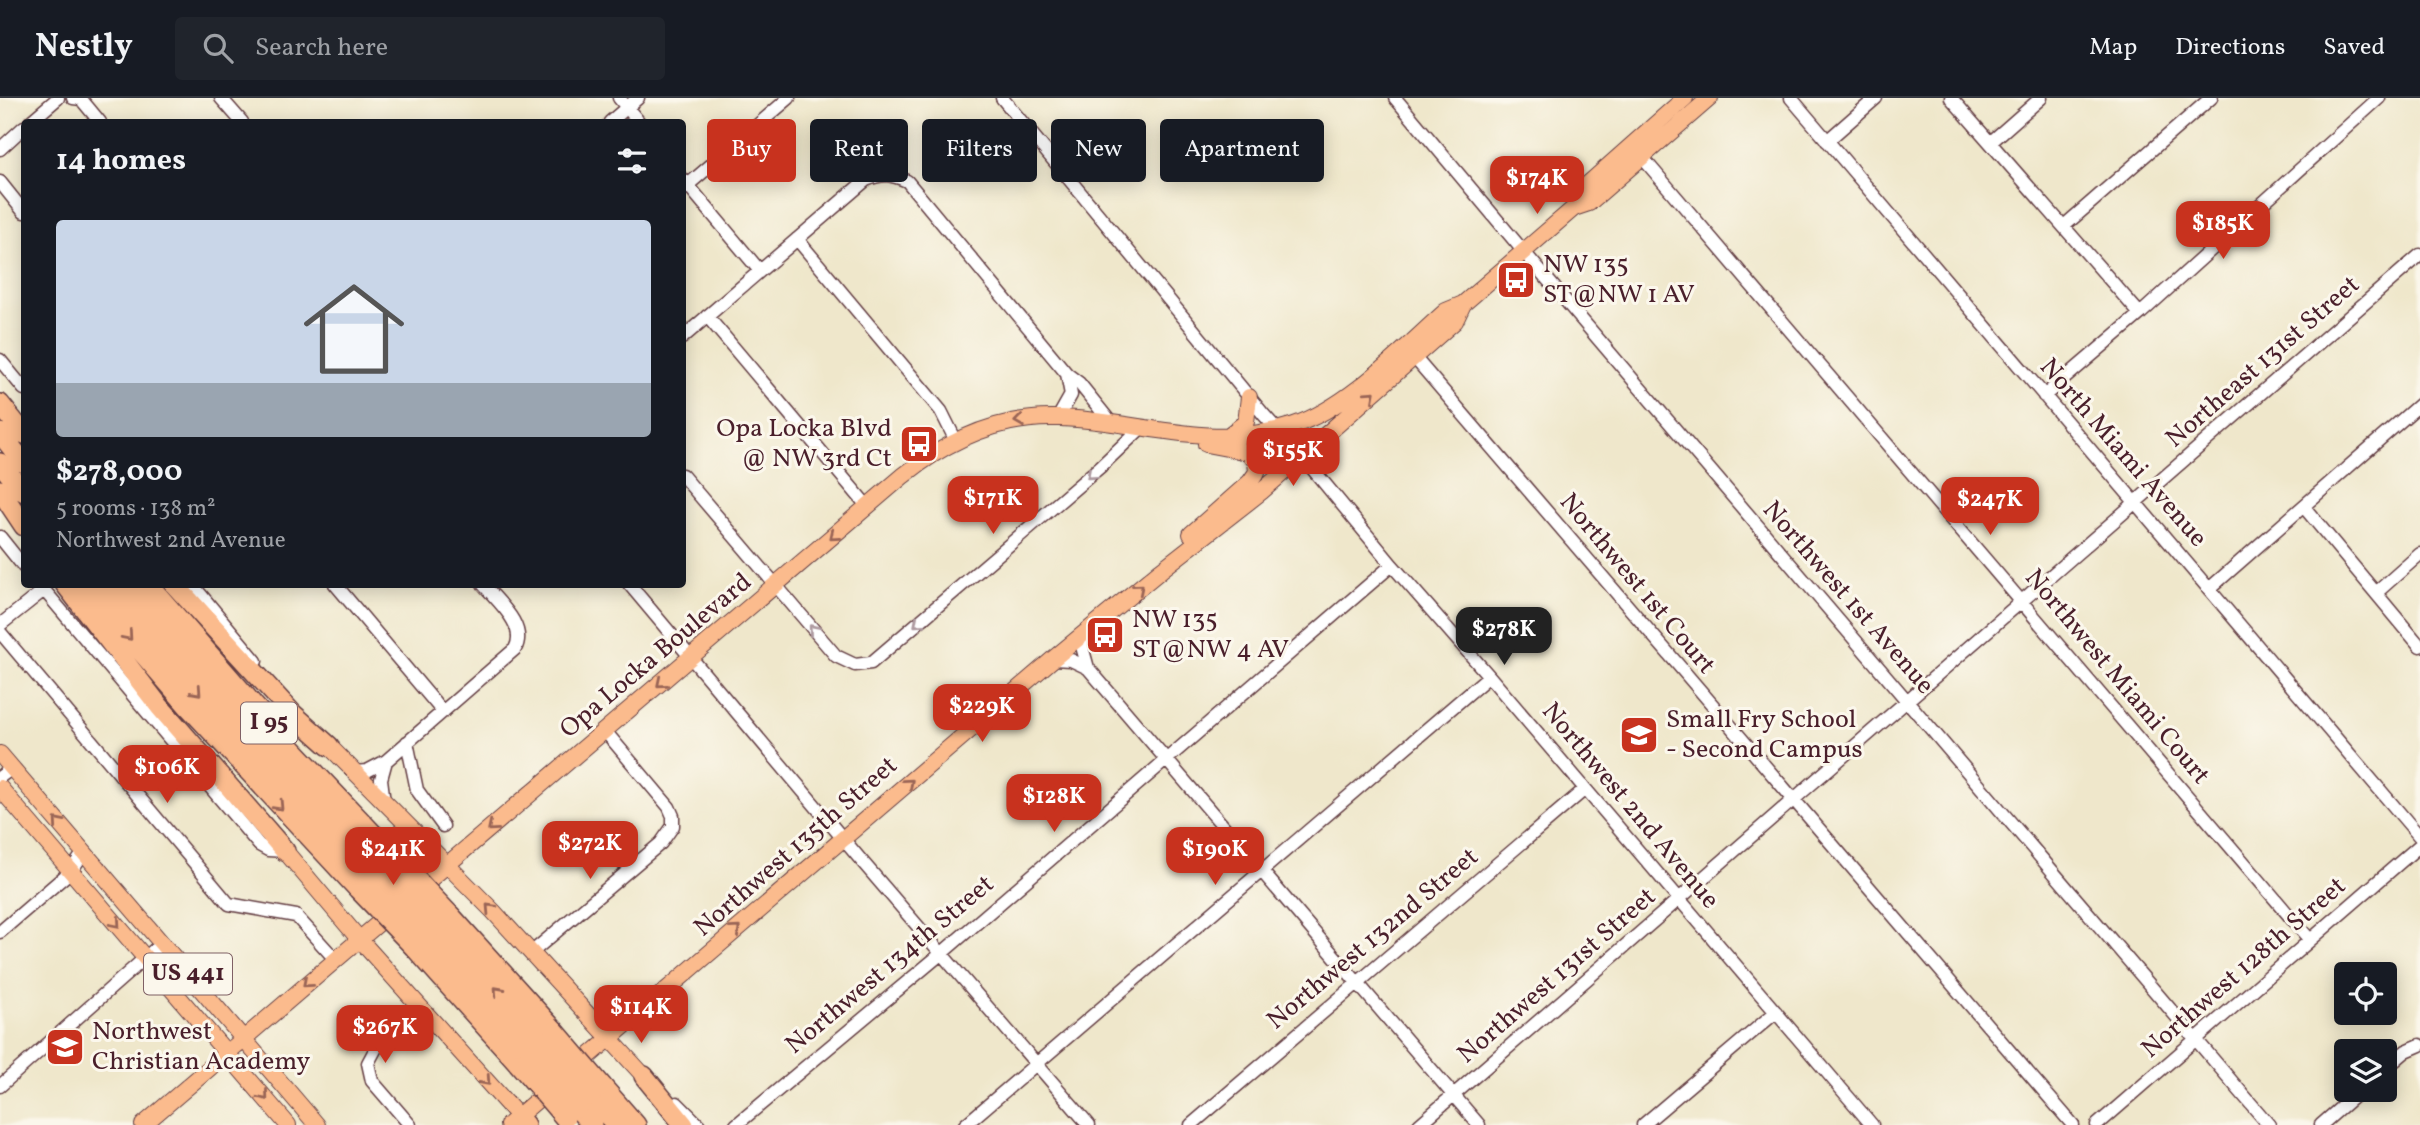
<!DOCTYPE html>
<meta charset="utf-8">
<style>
body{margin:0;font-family:Vollkorn,serif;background:#20242c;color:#f1f3f6;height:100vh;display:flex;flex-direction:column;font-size:26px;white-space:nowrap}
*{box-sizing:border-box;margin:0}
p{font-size:23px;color:#9ea1a6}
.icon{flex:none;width:38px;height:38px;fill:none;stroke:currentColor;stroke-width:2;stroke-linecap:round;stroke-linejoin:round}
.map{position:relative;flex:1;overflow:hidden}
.side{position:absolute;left:21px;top:21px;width:665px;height:469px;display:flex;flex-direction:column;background:#171b24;border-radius:7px;box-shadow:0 4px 18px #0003}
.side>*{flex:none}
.banner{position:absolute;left:707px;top:21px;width:665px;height:63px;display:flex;gap:14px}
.controls{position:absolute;left:2334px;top:864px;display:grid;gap:14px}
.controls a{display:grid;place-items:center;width:63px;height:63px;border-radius:7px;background:#171b24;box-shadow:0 4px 18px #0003;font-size:35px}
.price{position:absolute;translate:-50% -60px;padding:0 16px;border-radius:14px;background:#c8321e;color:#fff;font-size:23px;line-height:46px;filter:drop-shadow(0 2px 4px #0008)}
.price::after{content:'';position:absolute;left:50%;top:42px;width:21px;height:16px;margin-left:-10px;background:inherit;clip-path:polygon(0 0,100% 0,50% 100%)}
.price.selected{background:#222;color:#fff}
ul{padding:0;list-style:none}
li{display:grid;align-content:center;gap:14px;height:371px;padding:0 35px}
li+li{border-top:2px solid #363941}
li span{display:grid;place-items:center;height:217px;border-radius:7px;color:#555}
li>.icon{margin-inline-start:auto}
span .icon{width:126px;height:126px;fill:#fffc;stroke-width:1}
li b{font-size:30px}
h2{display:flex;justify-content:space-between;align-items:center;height:84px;padding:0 35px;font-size:30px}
.chip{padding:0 24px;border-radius:7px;background:#171b24;box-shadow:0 4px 18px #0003;font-size:24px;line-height:63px}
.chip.selected{background:#c8321e;color:#fff}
header{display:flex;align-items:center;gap:42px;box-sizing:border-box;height:98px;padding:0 35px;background:#171b24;border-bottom:2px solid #363941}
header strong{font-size:33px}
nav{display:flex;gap:38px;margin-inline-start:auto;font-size:24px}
.search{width:490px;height:63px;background:#20242c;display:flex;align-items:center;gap:18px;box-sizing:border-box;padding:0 24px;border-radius:7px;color:#9ea1a6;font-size:26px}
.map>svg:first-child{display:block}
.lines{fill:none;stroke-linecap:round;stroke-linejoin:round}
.minor-casing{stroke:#633d43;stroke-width:15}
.major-casing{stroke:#633d43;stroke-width:18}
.highway-casing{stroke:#633d43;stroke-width:22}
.minor{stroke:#fff;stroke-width:12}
.major{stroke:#fbbb8d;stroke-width:16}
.highway{stroke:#fbbb8d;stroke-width:19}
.highway-bridge-casing{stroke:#633d43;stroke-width:22;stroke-linecap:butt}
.highway-bridge{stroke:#fbbb8d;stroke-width:19}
.oneway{stroke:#9a6557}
.oneway2{stroke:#ae9aa0}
.labels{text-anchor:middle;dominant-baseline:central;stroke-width:6;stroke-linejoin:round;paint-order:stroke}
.shield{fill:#fbf7ec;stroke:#7f6065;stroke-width:2}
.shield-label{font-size:24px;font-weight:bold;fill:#4a1f2b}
.poi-label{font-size:26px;fill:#4a1f2b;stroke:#fbf7ec;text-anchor:start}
.street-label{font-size:26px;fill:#4a1f2b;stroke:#fbf7ec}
</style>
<header>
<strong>Nestly</strong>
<div class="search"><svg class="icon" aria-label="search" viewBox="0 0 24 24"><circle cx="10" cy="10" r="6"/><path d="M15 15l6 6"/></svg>Search here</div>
<nav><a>Map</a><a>Directions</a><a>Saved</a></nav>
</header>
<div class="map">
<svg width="2420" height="1027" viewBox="0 0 2420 1027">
<rect width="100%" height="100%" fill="#fbf7ec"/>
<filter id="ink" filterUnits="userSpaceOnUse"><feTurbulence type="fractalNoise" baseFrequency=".0143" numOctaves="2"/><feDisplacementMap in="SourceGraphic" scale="14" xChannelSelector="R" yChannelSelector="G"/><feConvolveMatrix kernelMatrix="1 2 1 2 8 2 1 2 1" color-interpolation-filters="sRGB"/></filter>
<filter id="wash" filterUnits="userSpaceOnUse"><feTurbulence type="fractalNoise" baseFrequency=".00686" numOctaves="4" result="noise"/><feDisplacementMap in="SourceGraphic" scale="28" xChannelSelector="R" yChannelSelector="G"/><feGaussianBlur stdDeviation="1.57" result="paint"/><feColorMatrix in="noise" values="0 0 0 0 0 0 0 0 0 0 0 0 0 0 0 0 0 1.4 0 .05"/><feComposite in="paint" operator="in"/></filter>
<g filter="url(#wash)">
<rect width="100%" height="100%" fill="#efe7cb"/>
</g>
<g filter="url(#ink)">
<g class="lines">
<!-- minor casing -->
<g class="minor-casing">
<path id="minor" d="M73 0 81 1 100 24
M221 0 242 24
M619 0 639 24
M1002 0 1264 317 1311 369 1392 467 1489 578 1872 1027
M1395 0 1524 154 2269 1027
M1791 0 2420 739
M1951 0 2140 216
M30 24 58 0
M610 24 638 0
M1827 43 1876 0
M1991 44 2041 0
M0 51 24 29
M1642 59 2310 842
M682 80 760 173
M0 84 24 114
M682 92 789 0
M2064 128 2211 0
M797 141 941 313 956 343
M707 218 868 409
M682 240 866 82C883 75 891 76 907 83L1067 276 1079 285 1112 326
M1414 259 2073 1027
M0 262 24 291
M2044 298 2140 216 2379 0
M1058 320 1071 297 1067 276
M682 377 836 558 855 567 871 565 1100 369 1141 330
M2304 409 2420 548
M0 439 24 469
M39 486 259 747 268 752 285 753
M192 486 256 563
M335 486 443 614
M629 486 860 761 1089 1027
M2209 491 2420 306
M2376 495 2420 456
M0 527 44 492
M0 534 229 806 296 818 335 861
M1083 536V552L1088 570 1479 1027
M1053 561 1071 562 1088 570
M407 644 417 692 443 728
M354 674 367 673 386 663 515 551C528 528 497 503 483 486
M0 679 12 670
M384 704 381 681 386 663
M0 834 71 773 84 754
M531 855 661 745 673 728V718L669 709 605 633
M2385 971 2406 953 2420 947
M0 988 162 845
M677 1005 699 1027
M410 1027 372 983 368 965 376 950 422 912
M736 1027 942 855 1392 467
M965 1027 1489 578
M1191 1027 1585 691
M1419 1027C1754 739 2087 448 2420 157
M1643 1027 1776 914
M2097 1027 2420 747
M2321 1027 2361 992"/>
</g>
<!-- major casing -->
<g class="major-casing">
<path id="major" d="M1574 110 1579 94 1685 0
M1229 337 1246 324 1249 299
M1191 436 1250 384 1257 374 1256 364 1248 354 1206 346
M329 648 493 813 644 978
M0 656 317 1027
M0 690 288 1027
M285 753 359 841 518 1018
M414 795 903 378C948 342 1000 318 1058 320 1141 322 1210 354 1294 327 1349 309 1403 251 1446 213L1463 206 1574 110 1589 105 1710 0
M574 971 1053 561 1161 472 1261 394 1455 223 1463 206
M143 1027 394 812
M508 1027 551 990"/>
</g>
<!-- highway casing -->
<g class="highway-casing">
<path id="highway" d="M0 306 24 336
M0 335 24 365
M0 365 24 394
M0 392 24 428
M65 486 160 609 285 753
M83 486 188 608 358 791
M103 486 244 645 370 780
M126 486 161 528 383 769
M148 486 284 642 395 759
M174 486 292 615 329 648
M451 818 555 933
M439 828 544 944
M426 839 530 955
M414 849 518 965
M644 978 684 1027
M602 988 636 1027
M591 998 616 1027
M577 1010 592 1027
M518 1018 525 1027"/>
</g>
<!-- minor -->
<use href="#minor" class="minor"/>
<!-- major -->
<use href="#major" class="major"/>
<!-- highway -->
<use href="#highway" class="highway"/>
<!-- highway-bridge casing -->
<g class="highway-bridge-casing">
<path id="highway-bridge" d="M395 759 451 818
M383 769 439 828
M370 780 426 839
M358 791 414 849
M555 933 602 988
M544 944 591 998
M530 955 577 1010
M518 965 565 1020"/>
</g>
<!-- highway-bridge -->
<use href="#highway-bridge" class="highway-bridge"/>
</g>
<!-- one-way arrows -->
<defs><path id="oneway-chevron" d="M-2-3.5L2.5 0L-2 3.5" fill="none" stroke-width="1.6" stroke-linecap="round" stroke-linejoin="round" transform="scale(1.75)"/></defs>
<g class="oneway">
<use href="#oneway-chevron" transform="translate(1371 297) rotate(-42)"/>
<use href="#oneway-chevron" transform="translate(1019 323) rotate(172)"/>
<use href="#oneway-chevron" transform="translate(834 438) rotate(140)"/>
<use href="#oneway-chevron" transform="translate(1139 490) rotate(-40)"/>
<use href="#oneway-chevron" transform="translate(128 538) rotate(49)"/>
<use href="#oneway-chevron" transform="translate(661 585) rotate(140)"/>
<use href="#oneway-chevron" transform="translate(197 593) rotate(48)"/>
<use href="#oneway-chevron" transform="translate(909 685) rotate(-41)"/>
<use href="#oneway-chevron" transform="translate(279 708) rotate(47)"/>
<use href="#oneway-chevron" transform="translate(58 724) rotate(-131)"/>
<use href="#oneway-chevron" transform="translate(492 729) rotate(140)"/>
<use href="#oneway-chevron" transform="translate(490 810) rotate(-133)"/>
<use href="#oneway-chevron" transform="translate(116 825) rotate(49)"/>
<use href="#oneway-chevron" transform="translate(736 832) rotate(-41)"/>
<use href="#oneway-chevron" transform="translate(307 885) rotate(139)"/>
<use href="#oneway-chevron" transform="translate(498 893) rotate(-132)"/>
<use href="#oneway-chevron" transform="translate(486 983) rotate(48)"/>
<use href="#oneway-chevron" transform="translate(264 998) rotate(50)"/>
</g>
<g class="oneway2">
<use href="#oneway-chevron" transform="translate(1091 377) rotate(139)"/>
<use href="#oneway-chevron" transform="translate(918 525) rotate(139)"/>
<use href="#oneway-chevron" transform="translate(813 531) rotate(-130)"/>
</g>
</g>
<!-- icons -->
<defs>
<g id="bus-square" transform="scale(2.0125)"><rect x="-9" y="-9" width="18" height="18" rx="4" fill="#c8321e" stroke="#fbf7ec"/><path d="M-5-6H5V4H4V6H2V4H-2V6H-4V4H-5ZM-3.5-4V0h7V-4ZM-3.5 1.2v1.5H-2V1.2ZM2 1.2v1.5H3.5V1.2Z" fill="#fff"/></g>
<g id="school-square" transform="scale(2.0125)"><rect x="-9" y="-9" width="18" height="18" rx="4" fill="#c8321e" stroke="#fbf7ec"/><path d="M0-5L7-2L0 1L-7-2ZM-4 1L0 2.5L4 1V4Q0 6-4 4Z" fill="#fff"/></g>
</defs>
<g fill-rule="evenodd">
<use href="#bus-square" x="1516" y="182"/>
<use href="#bus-square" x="919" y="346"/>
<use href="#bus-square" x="1105" y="537"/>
<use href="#school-square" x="1639" y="637"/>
<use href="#school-square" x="65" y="949"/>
</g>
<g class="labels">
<!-- shield labels -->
<g class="shield">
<rect x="241" y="604.5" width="56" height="41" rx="5"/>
<rect x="144" y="855.5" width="88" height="41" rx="5"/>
</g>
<g class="shield-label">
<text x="269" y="625">I 95</text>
<text x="188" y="876">US 441</text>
</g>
<!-- poi labels -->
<g class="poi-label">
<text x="1543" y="167">NW 135<tspan x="1543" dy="30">ST@NW 1 AV</tspan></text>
<text x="892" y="331" text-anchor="end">Opa Locka Blvd<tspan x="892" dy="30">@ NW 3rd Ct</tspan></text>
<text x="1132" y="522">NW 135<tspan x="1132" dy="30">ST@NW 4 AV</tspan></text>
<text x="1666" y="622">Small Fry School<tspan x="1666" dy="30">- Second Campus</tspan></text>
<text x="92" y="934">Northwest<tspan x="92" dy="30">Christian Academy</tspan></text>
</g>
<!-- street labels -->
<g class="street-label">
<text transform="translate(2263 264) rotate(-41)">Northeast 131st Street</text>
<text transform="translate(2123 355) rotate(49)">North Miami Avenue</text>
<text transform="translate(1637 486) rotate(50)">Northwest 1st Court</text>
<text transform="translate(1848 500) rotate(49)">Northwest 1st Avenue</text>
<text transform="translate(656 558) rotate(-40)">Opa Locka Boulevard</text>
<text transform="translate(2117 579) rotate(50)">Northwest Miami Court</text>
<text transform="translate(1630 708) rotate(50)">Northwest 2nd Avenue</text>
<text transform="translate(796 749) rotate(-41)">Northwest 135th Street</text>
<text transform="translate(1373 841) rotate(-40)">Northwest 132nd Street</text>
<text transform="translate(890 867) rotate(-40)">Northwest 134th Street</text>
<text transform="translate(2244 870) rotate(-41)">Northwest 128th Street</text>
<text transform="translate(1557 878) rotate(-41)">Northwest 131st Street</text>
</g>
</g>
</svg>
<div class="controls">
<a><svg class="icon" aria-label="locate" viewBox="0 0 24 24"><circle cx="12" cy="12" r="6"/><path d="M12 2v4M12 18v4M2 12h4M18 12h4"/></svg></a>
<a><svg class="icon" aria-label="layers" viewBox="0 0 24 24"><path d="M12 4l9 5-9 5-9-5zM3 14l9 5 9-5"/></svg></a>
</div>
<b class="price" style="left:1537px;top:118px">$174K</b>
<b class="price" style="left:2223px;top:163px">$185K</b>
<b class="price" style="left:1293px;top:390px">$155K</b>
<b class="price" style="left:993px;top:438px">$171K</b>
<b class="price" style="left:1990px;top:439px">$247K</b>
<b class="price selected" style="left:1504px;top:569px">$278K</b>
<b class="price" style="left:982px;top:646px">$229K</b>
<b class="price" style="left:167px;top:707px">$106K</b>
<b class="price" style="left:1054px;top:736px">$128K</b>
<b class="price" style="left:590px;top:783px">$272K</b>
<b class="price" style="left:393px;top:789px">$241K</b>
<b class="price" style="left:1215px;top:789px">$190K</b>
<b class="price" style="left:641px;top:947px">$114K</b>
<b class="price" style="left:385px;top:967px">$267K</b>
<div class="banner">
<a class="chip selected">Buy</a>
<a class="chip">Rent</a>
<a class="chip">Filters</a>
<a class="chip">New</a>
<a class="chip">Apartment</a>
</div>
<section class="side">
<h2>14 homes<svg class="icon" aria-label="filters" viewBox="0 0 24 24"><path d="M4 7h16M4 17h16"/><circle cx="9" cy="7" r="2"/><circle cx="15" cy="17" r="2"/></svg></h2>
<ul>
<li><span style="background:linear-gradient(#c9d6e8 75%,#9aa5b1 0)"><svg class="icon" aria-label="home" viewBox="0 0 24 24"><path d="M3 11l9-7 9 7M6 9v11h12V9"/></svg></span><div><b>$278,000</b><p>5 rooms · 138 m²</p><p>Northwest 2nd Avenue</p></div></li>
</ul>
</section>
</div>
